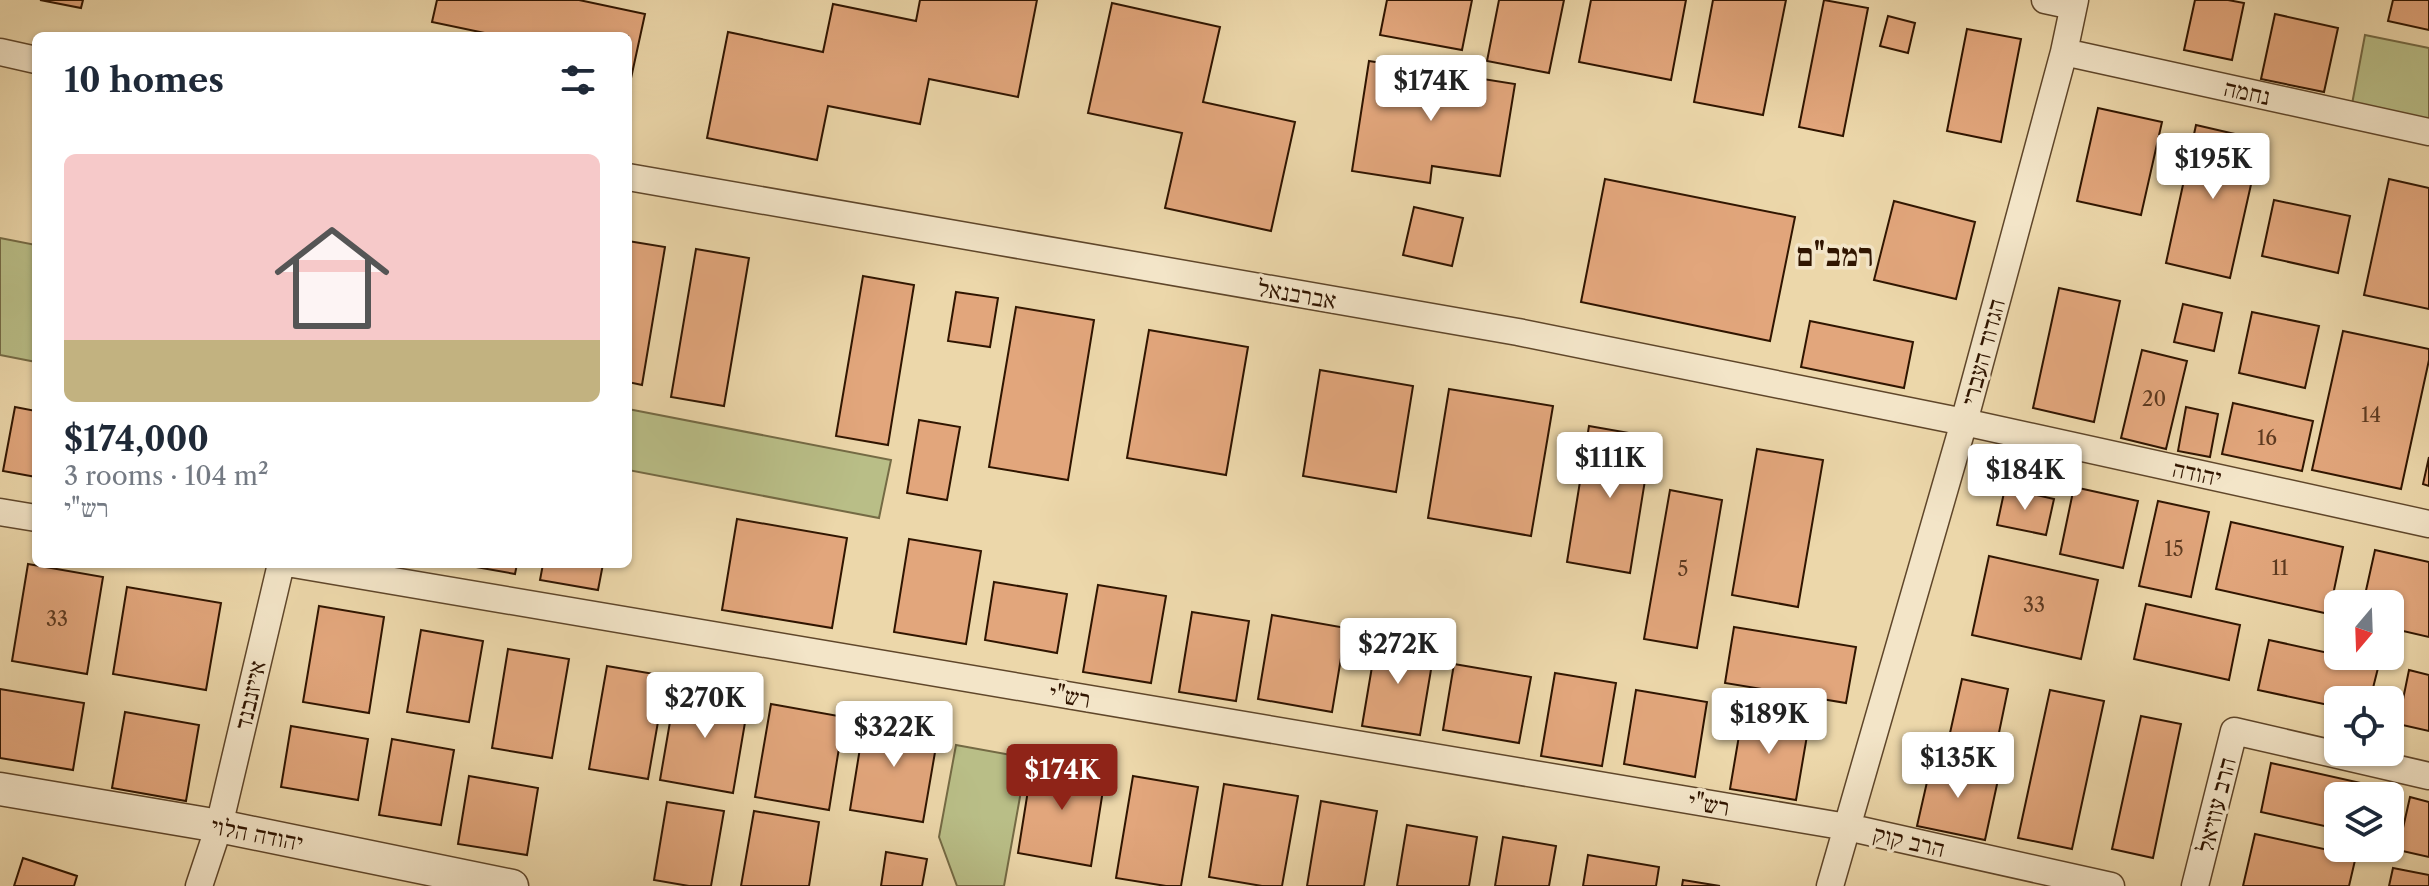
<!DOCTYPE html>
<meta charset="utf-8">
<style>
body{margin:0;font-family:"Libre Caslon Text","Frank Ruhl Libre",serif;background:#f2f2f3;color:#1f2937;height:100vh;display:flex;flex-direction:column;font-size:30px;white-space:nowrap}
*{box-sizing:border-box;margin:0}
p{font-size:26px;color:#747a83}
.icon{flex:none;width:44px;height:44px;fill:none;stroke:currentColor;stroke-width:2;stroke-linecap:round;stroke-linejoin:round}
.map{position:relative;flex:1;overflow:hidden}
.drawer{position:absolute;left:32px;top:32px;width:600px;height:536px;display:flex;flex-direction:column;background:#fff;border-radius:12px;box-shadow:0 2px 6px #0004}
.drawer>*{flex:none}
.needle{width:52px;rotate:199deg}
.fabs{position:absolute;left:2324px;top:590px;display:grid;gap:16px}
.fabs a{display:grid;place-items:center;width:80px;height:80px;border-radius:12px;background:#fff;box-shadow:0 2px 6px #0004;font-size:40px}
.price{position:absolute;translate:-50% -68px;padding:0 18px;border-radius:8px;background:#fff;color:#222;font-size:26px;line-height:52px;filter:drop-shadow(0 2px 4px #0008)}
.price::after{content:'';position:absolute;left:50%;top:48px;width:24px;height:18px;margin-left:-12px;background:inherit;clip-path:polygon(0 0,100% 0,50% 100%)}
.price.selected{background:#8f2418;color:#fff}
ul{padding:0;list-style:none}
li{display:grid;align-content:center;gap:16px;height:424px;padding:0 32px}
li+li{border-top:2px solid #e0e1e3}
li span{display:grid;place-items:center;height:248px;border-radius:12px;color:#555}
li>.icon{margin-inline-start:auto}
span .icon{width:144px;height:144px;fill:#fffc;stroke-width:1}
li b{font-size:34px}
h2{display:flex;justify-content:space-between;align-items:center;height:96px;padding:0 32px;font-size:34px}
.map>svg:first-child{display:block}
.green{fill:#b9be87;stroke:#746a44;stroke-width:2}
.building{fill:#e2a67c;stroke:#301500;stroke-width:2}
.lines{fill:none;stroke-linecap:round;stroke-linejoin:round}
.minor-casing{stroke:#5f462a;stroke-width:29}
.tertiary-casing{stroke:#5f462a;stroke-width:35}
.minor{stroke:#f3e5c8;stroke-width:26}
.tertiary{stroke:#f3e5c8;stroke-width:32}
.labels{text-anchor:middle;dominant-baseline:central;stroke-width:7;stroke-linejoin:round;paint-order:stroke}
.number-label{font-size:20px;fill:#5c391f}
.street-label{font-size:24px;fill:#301500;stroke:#f3e5c8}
.district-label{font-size:32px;font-weight:bold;fill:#301500;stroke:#f3e5c8}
</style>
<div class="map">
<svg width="2429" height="886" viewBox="0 0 2429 886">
<rect width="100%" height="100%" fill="#ecd7aa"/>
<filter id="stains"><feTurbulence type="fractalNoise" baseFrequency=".0025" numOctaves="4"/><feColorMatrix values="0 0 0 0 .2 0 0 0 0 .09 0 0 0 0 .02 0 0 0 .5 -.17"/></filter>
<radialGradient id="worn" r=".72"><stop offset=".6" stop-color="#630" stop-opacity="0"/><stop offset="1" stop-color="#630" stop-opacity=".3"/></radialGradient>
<!-- green -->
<path class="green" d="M2365 35 2429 48V119L2352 104Z
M0 238 36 245V362L0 355Z
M628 409 891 460 879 518 628 470Z
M956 745 1027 758 1004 886H957L939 837Z"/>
<!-- building -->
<path class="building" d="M40 0H83L81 8Z
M437 0H579L645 14 628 92V36H499L432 22Z
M920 0H1037L1018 97 929 79 920 124 828 106 817 160 707 138 728 32 823 52 833 4 916 21Z
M1387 0H1472L1462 50 1380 35Z
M1499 0H1564L1549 73 1487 61Z
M1591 0H1686L1671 80 1579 62Z
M1713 0H1786L1763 115 1694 102Z
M1824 0 1868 8 1843 136 1799 127Z
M2195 0H2228L2244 3 2232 60 2184 50Z
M2393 0H2429V30L2388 21Z
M1112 3 1220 27 1203 102 1295 122 1271 231 1165 208 1182 133 1088 113Z
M2275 14 2338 28 2324 92 2261 79Z
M1888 16 1915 23 1908 53 1880 46Z
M1967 29 2021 39 2001 142 1947 131Z
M1369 61 1515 84 1500 176 1432 166 1430 183 1352 171Z
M2098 108 2162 122 2141 215 2077 201Z
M2196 125 2261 140 2230 278 2166 263Z
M1605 179 1795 217 1770 341 1581 302Z
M2389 179 2429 188V309L2364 295Z
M2274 200 2350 216 2338 273 2262 256Z
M1894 201 1975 222 1956 299 1874 280Z
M1414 207 1463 218 1452 266 1403 255Z
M628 241 665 247 642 385 628 382Z
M696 249 749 258 724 406 671 397Z
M863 276 914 285 888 445 836 436Z
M2059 288 2120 301 2094 422 2033 408Z
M956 292 998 298 990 347 948 341Z
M2183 304 2222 313 2214 351 2174 342Z
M1016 307 1094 320 1068 480 989 467Z
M2252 312 2319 326 2305 388 2239 373Z
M1810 321 1913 342 1904 388 1801 367Z
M1149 330 1248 347 1226 475 1127 458Z
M2343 331 2429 349V360L2401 489 2312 470Z
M2142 350 2187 361 2166 449 2121 438Z
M1320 370 1413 386 1396 492 1303 476Z
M1449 389 1553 406 1531 536 1428 518Z
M2233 403 2313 421 2302 471 2222 454Z
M15 407 36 411V477L3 471Z
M2186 407 2218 414 2210 457 2178 451Z
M919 420 960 427 947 500 907 493Z
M1589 426 1652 437 1630 573 1567 562Z
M1757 449 1823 460 1798 607 1732 595Z
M2429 457V486L2423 484Z
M2074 487 2138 501 2123 568 2060 554Z
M2005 488 2054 499 2046 535 1997 525Z
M1670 490 1722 500 1697 648 1644 639Z
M2158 501 2209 512 2191 597 2139 586Z
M737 519 847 538 832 628 722 610Z
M2231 522 2343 547 2329 614 2216 589Z
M909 539 981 551 966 644 894 632Z
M2375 550 2429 562V637L2390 628V604H2363Z
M1989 556 2098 580 2081 659 1972 635Z
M28 564 103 577 87 674 12 661Z
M459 564H517L515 574Z
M543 564H603L598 590 540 580Z
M994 582 1067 594 1057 653 985 640Z
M1098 585 1166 596 1151 683 1083 672Z
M127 587 221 603 206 690 113 674Z
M2146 604 2240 625 2229 680 2134 659Z
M319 606 384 617 369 713 303 702Z
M1192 612 1249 621 1236 701 1179 692Z
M1272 615 1346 628 1332 712 1258 699Z
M1734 627 1856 647 1846 703 1725 683Z
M421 630 483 641 469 722 407 712Z
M1377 637 1435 646 1420 735 1362 726Z
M2269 640 2379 664 2370 700H2338V707L2258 690Z
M508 649 569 659 552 758 492 748Z
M1454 664 1531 677 1519 743 1443 730Z
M607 666 666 676 648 779 589 769Z
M2409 670 2429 675V731L2398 724Z
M1555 673 1616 683 1602 766 1541 756Z
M1962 679 2008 689 1995 752 1948 742Z
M676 687 749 699 733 793 660 780Z
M0 689 84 703 73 770 0 758Z
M1636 690 1707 702 1695 777 1624 764Z
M2050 690 2104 701 2072 849 2018 838Z
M771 704 844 717 829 810 755 797Z
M125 712 199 725 186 801 112 788Z
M1743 712 1809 724 1796 800 1730 789Z
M2141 716 2181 724 2153 858 2112 849Z
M865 717 939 729 923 822 850 810Z
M291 726 368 739 358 800 281 787Z
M392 739 454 750 441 825 379 815Z
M1033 759 1106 771 1091 866 1018 853Z
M1932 760 1999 775 1985 840 1917 826Z
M2271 763 2383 788 2381 796H2338V829L2261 812Z
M469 776 538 788 527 855 458 844Z
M1133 776 1198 787 1181 886H1166L1116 878Z
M1224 784 1298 796 1282 886H1262L1209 877Z
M2410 797 2429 802V857L2398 850Z
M1321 801 1377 811 1364 886H1307Z
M667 802 724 811 711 886H689L654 880Z
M754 811 819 822 809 886H741Z
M1407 825 1477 837 1469 886H1397Z
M2255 834 2356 856 2349 886H2243Z
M1503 837 1556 846 1549 886H1495Z
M886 852 927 859 922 886H881Z
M1588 855 1659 867 1656 886H1583Z
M23 858 77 876 74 886H14Z
M2393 868 2429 875V886H2389Z
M1683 880 1720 886H1682Z"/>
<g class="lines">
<!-- minor casing -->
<g class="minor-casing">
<path id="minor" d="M2045 0 2073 6
M0 52 36 60
M2064 52 2429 132
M628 177 1518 332 1964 422 2429 524
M0 512 36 518
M293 564 1847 827 2111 886
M199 886 219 826 281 564
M1830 886 1964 422 2064 52 2075 0
M2195 886 2234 731 2429 776"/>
</g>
<!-- tertiary casing -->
<g class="tertiary-casing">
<path id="tertiary" d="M0 789 219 826 512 886"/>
</g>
<!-- minor -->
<use href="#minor" class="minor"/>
<!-- tertiary -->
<use href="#tertiary" class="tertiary"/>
</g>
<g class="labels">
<!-- number labels -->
<g class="number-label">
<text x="2154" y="399">20</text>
<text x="2371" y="415">14</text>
<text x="2267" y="438">16</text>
<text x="2174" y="549">15</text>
<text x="2280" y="568">11</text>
<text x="1683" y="569">5</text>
<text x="2034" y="605">33</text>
<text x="57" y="619">33</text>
</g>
<!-- street labels -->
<g class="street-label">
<text transform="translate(2247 92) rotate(12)">נחמה</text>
<text transform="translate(1297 294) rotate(10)">אברבנאל</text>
<text transform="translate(1983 352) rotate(-75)">הגדוד העברי</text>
<text transform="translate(2197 473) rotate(12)">יהודה</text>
<text transform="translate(250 695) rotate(-77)">אייזנבנד</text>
<text transform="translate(1070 696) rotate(10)">רש"י</text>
<text transform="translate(1709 804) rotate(10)">רש"י</text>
<text transform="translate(2216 805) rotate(-76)">הרב עוזיאל</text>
<text transform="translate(257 834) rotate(11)">יהודה הלוי</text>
<text transform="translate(1909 841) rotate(13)">הרב קוק</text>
</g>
<!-- district labels -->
<g class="district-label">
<text x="1835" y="254">רמב"ם</text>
</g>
</g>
<rect width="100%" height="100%" filter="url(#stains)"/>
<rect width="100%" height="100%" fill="url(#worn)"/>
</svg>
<div class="fabs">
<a><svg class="needle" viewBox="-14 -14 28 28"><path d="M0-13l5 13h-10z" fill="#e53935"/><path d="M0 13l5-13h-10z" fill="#747a83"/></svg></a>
<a><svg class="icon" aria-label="locate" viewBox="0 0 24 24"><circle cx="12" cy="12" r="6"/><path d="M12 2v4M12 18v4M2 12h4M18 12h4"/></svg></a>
<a><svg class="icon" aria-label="layers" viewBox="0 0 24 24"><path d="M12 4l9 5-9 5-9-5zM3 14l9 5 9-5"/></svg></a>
</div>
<b class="price" style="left:1431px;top:123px">$174K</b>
<b class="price" style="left:2213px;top:201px">$195K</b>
<b class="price" style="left:1610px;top:500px">$111K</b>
<b class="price" style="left:2025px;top:512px">$184K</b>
<b class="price" style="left:1398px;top:686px">$272K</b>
<b class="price" style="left:705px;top:740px">$270K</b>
<b class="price" style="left:1769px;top:756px">$189K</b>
<b class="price" style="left:894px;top:769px">$322K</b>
<b class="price" style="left:1958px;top:800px">$135K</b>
<b class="price selected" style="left:1062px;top:812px">$174K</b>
<section class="drawer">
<h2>10 homes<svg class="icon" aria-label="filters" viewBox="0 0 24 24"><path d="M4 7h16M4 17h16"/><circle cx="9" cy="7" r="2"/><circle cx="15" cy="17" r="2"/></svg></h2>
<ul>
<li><span style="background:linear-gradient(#f6c9c9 75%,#c2b280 0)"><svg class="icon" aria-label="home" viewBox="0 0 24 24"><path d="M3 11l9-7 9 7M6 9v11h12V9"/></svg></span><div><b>$174,000</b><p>3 rooms · 104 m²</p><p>רש&quot;י</p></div></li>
</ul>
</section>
</div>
